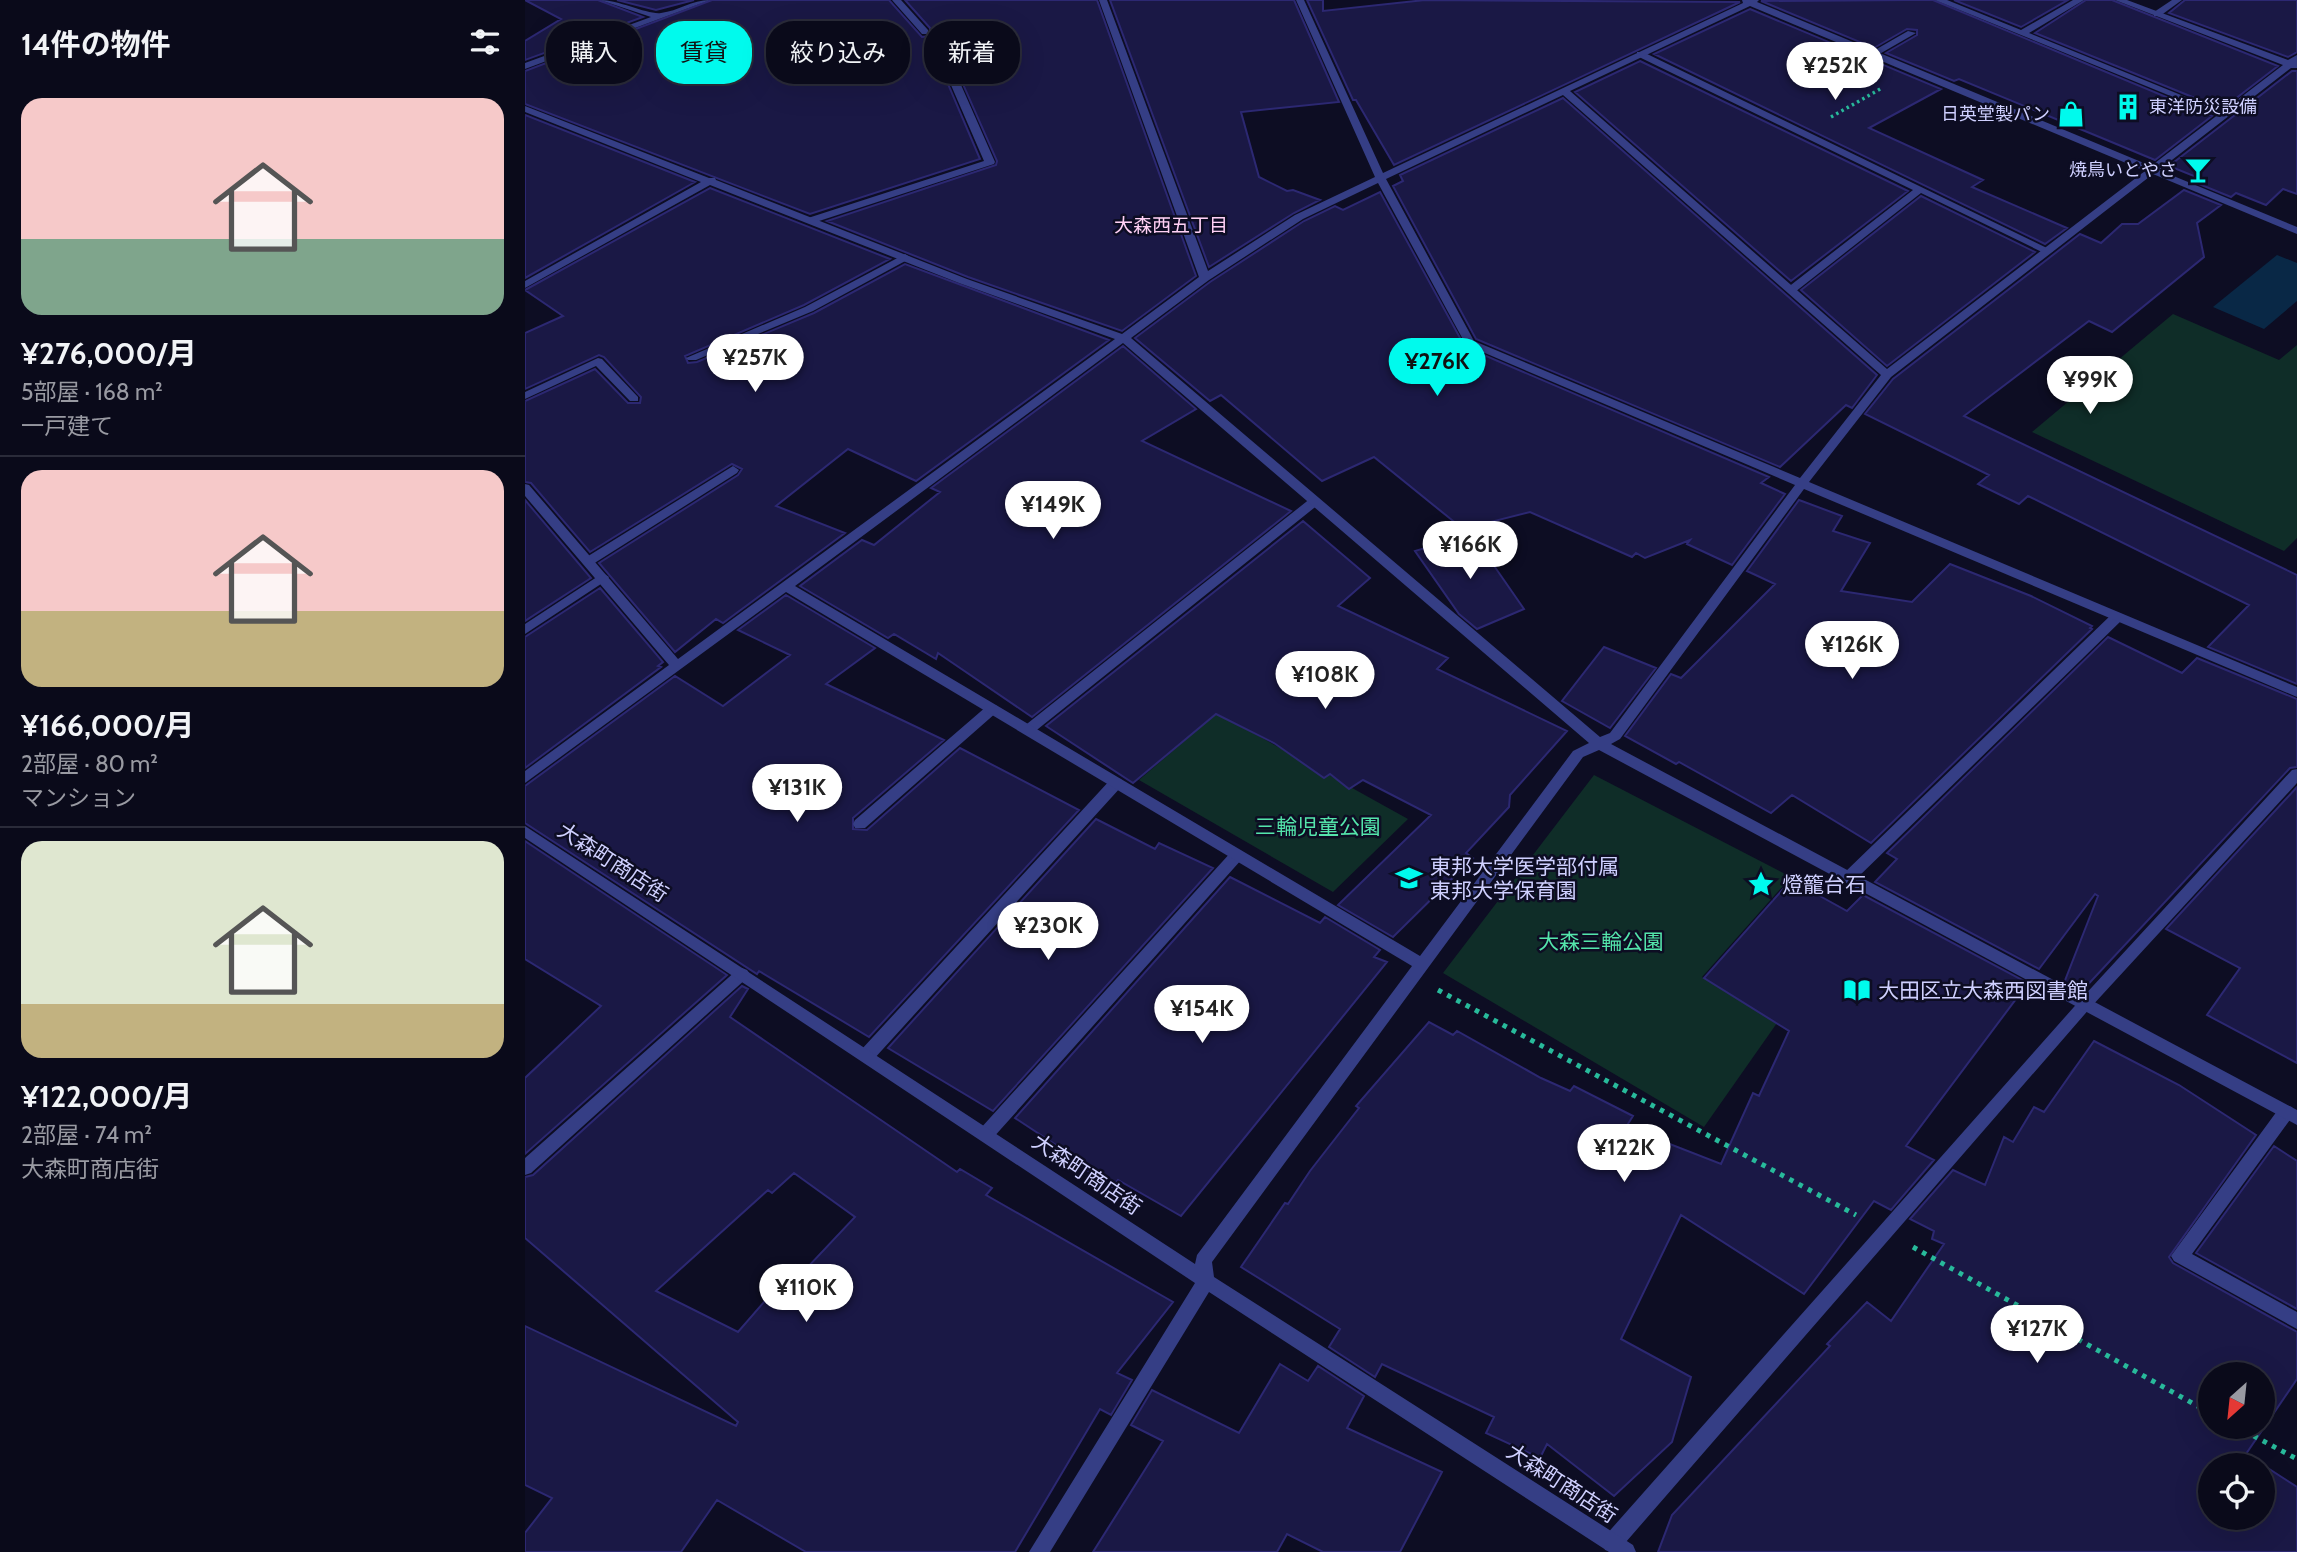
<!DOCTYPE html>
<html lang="ja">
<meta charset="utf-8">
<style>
body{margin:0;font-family:Cabin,"Noto Sans JP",sans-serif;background:#131323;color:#f1f3f6;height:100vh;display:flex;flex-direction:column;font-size:26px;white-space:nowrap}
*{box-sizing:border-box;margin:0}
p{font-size:23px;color:#999aa2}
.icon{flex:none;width:38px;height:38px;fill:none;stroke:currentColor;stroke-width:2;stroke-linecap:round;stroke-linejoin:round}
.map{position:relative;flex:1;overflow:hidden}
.drawer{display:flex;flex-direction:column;background:#0a0a1a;width:525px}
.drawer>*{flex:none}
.banner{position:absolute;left:21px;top:21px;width:665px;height:63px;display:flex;gap:14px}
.needle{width:46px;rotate:207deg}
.buttons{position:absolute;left:1673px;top:1362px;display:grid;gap:14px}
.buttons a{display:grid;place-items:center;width:77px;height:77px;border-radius:50%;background:#0a0a1a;box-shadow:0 7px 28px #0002,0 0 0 2px #2a2b39;font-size:35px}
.price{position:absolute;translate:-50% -60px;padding:0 16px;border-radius:24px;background:#fff;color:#222;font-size:23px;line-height:46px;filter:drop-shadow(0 2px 4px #0008)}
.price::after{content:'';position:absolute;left:50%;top:42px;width:21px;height:16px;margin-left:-10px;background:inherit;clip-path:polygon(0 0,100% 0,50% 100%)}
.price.on{background:#00faed;color:#111}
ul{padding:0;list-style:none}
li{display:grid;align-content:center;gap:14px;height:371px;padding:0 21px}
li+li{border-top:2px solid #2a2b39}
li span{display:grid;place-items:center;height:217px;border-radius:21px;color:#555}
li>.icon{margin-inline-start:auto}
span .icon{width:126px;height:126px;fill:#fffc;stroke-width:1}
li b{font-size:30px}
h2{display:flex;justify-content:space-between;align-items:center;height:84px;padding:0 21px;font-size:30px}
.pill{padding:0 24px;border-radius:28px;background:#0a0a1a;box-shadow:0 7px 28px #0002,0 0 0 2px #2a2b39;font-size:24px;line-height:63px}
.pill.on{background:#00faed;color:#111}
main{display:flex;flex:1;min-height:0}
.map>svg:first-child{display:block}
.green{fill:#0f2d28}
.water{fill:#092846}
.building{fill:#1a1845;stroke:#2c2872;stroke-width:2;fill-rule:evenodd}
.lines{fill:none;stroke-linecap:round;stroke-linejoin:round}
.path-far1{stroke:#28ba9b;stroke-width:3.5;stroke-dasharray:2.5 3.5;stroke-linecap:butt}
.path{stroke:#28ba9b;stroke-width:5;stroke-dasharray:4.5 6;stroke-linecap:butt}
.service{fill:#353e85;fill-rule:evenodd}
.minor{fill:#353e85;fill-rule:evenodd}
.labels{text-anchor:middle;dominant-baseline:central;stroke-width:5;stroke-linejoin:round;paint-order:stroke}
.far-poi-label{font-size:18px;fill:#cfd0ff;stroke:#0d0d23;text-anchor:end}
.far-neighbourhood-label{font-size:19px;fill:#ffd1f5;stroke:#0d0d23}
.park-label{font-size:21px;fill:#54e5ab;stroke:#0d0d23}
.street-label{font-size:21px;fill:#cfd0ff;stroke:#0d0d23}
.poi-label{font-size:21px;fill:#cfd0ff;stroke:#0d0d23;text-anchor:start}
</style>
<main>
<section class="drawer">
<h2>14件の物件<svg class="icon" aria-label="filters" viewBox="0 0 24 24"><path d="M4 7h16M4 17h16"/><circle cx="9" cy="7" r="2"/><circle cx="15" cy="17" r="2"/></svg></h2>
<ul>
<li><span style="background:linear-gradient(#f6c9c9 65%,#7fa58c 0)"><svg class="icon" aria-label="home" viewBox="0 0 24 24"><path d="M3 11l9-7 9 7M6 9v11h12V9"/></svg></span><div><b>¥276,000/月</b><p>5部屋 · 168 m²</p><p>一戸建て</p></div></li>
<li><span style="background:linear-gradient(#f6c9c9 65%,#c2b280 0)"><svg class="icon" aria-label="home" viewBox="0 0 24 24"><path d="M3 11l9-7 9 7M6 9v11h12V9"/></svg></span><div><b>¥166,000/月</b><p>2部屋 · 80 m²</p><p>マンション</p></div></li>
<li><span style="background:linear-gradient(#dfe7d0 75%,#c2b280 0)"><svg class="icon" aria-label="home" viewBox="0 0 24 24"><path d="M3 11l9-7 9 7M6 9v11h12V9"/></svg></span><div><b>¥122,000/月</b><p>2部屋 · 74 m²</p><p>大森町商店街</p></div></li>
</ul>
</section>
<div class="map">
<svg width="1772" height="1552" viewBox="0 0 1772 1552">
<rect width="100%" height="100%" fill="#0d0d23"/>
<!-- green -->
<path class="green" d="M1648 314 1754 360 1772 345V538L1759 551 1507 432Z
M692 713 883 819 808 892 614 780Z
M1069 775 1266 877 1177 977 1252 1023 1179 1127 918 973Z"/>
<!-- water -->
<path class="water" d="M1752 255 1772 263V301L1739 329 1688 307Z"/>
<!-- building -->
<path class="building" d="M0 0H73L118 17 0 60V41L36 19Z
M92 0H169L131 10Z
M187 0H364L397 37 405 36V28L380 0H572L671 276 597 331 443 277 302 221 471 165 472 161 430 66 422 64 417 70 455 159 285 214 0 104V71Z
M585 0H769L814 102 716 112 734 177 762 191 768 190 795 200 769 213 684 267Z
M782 0H798V11L900 0 1215 2 869 165 831 100H828Z
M1384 0H1408L1687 116 1630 160 1434 79 1429 81 1361 53 1392 35V30L1382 29 1349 48 1236 1Z
M1429 0H1543L1496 27Z
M1561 0H1587L1753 66 1697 109 1510 33Z
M1660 0H1772V52L1763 57 1644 13Z
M1225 9 1416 89 1344 128 1458 180 1447 187 1542 228 1520 244 1129 54Z
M1115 61 1383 191 1266 281 1050 92Z
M1767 71H1772V194L1758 189 1741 205 1711 193 1706 197 1669 182 1674 178 1644 166Z
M1038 98 1352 375 1327 408 1321 405 1255 467 951 339 868 186 878 181 875 175Z
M0 115 170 182 0 278Z
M185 188 365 259 279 305 160 356 163 363 172 362 289 313 380 264 584 340 391 481 323 449 251 506 320 533 198 623 191 619 150 652 74 563 213 475 217 469 207 464 65 552 6 483 0 482V401L70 369 103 403H115L116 397 79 357 74 355 0 389V333L38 316 0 290Z
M1659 190 1696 205 1672 223 1679 257 1587 332 1564 321 1439 416 1772 575V684L1683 647 1724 605 1503 496 1494 504 1453 484 1464 475 1340 414 1368 379 1555 234 1576 243 1597 224H1613Z
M855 192 940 347 1244 477 1236 483 1260 494 1207 565 1162 544 1165 540 1120 558 1111 553 1107 557 1005 512 938 529 849 457 797 481 696 395 685 401 610 338 685 282 779 221 810 206 818 210Z
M1396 196 1510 252 1362 366 1276 290Z
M598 346 671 409 617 441 766 511 507 717 413 653 411 659 369 634 363 638 275 586 337 540 349 545 415 492 406 488Z
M0 500 66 578 0 621Z
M1274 500 1317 516 1308 531 1345 543 1316 591 1387 602 1425 564 1506 596 1567 626 1565 628 1567 629 1346 843 1267 795 1246 813 1154 762 1151 764 1100 736 1146 674 1156 678 1250 584 1222 571Z
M778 521 845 578 813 606 923 658 912 669 1042 731 985 795 984 807 941 853 948 858 868 937 813 905 906 815 838 780 824 789 805 774 799 778 749 743 691 714 608 783 521 726Z
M947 534 999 609 952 629 934 614 890 551Z
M75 588 138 662 133 666 136 667 0 768V637Z
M261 595 350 648 301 684 419 740 328 818V829L342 830 435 748 554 810 344 1037 234 971 232 974 0 823V786L150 676 198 706 265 655 213 630Z
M1583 637 1657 673 1672 658 1772 699V767L1765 768 1556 992 1539 983 1573 896 1570 894 1514 969 1350 882 1372 859 1362 853Z
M1079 647 1131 668 1085 728 1037 701Z
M1772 787V1063L1682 1015 1715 968 1641 929Z
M571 819 630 849 634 843 688 868 468 1111 363 1048Z
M0 841 202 975 0 1154V1078L76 1006 0 959Z
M705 877 795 923 800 917 855 950 849 957 862 962 656 1216 593 1180 587 1187 549 1162 552 1159 490 1118Z
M1266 880 1322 911 1338 895 1503 983 1381 1146 1409 1160 1366 1210 1349 1201 1279 1294 1156 1215 1096 1339 1166 1377 1147 1442 1089 1496 1022 1444 1015 1458 961 1433 969 1417 857 1364 850 1377 804 1347 815 1329 716 1267 760 1203 763 1204 785 1171 834 1108 831 1106 904 1022 928 1035 932 1031 1016 1078 1045 1091 1049 1086 1108 1116 1101 1127 1196 1164 1228 1093 1234 1096 1264 1031 1179 978Z
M217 986 223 989 205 1017 432 1172 435 1169 467 1188 461 1195 648 1302 592 1373 607 1380 586 1415 575 1409 490 1552H281L192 1500 156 1552H0V1533L27 1498 0 1485V1326L211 1426 213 1422 0 1238V1177L8 1175ZM269 1173 330 1217 282 1268 271 1265 213 1332 131 1291 243 1190 247 1193Z
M1569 1041 1654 1085 1731 1135 1644 1257 1648 1263 1772 1332V1379L1721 1454 1772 1487V1552H1133L1147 1515 1305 1346 1302 1344 1342 1302 1366 1321 1419 1244 1407 1239 1409 1231 1385 1219 1428 1170 1460 1185 1479 1137 1488 1142 1509 1107 1519 1112ZM1685 1374H1738V1426H1685ZM1685 1465H1738V1517H1685Z
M1749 1146 1772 1161V1309L1671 1253Z
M755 1364 783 1381 793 1366 839 1396 822 1428 917 1472 875 1552H798L762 1534 752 1552H568L638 1441 606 1425 627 1390 714 1433Z"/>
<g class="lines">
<!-- path-far1 -->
<path class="path-far1" d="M1306 117 1357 88"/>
<!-- path -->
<path class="path" d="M913 990 1331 1215
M1388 1247 1685 1413
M1710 1426 1772 1459"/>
<!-- service -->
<path class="service" d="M1410 0H1422L1496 30 1548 0H1559L1504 33 1705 115 1697 117Z
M1647 0H1657L1635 16H1629V12Z
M1383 31 1391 33 1351 56 1343 54Z
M1112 52H1118L1528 251 1523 254 1519 253 1396 193 1270 292H1262V288L1388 190 1112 56Z
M421 67 429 69 470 162 469 164 291 222H283V218L459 161 419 69Z
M380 254 385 257 384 259 288 311 171 360H163L161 358 280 307Z
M73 358 77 359 113 397V401H105L71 366 0 399V392Z
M208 466 214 470 212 473 68 564H60L58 561 60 558Z
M790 497 796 501 794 504 508 733H498L496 730 498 727 786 498Z
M78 573 84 577 82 580 0 634V624Z
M1592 613 1597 614 1598 617 1597 620 1329 881H1319L1317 877 1319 873 1587 614Z
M467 704 472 706 474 709 472 712 340 828H330L328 824 330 820 462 706Z
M1772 769V783L1566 1007 1094 1550 1088 1552 1080 1550 1078 1543 1080 1536 1556 999 1767 770Z
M591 778 596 779 598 783 596 787 348 1060 342 1061 336 1060 334 1055 336 1050 586 779Z
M712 850 717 851 719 855 717 859 467 1139 461 1141 455 1139 453 1134 455 1129 707 851Z
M217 968 222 970 225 974 222 978 6 1173 0 1175V1158L212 970Z
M1761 1105 1767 1107 1769 1112 1767 1117 1667 1254 1772 1312V1329L1649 1261 1646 1256 1755 1107Z"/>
<!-- minor -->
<path class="minor" d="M75 0C94 0 123 15 136 13 153 11 167 0 185 0L0 69V63L126 17Z
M367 0H376L403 30V34H397Z
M574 0H582L683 271 770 215 850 177 771 0H779L858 173 1218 3 1217 0H1234L1232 2 1626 166 1758 65 1590 0H1602L1763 60 1772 55V68H1766L1634 170 1772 227V234L1628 174 1366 377 1284 482 1772 687V697L1279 489 1095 739 1086 744 1772 1110V1125L1074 750 1058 757 687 1262 689 1277 1108 1545 1111 1552H1084L684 1292 525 1552H504L670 1283 0 838V826L670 1264 672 1255 887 966 261 592 0 783V771L144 665 0 496V484L4 485 153 659 590 339 434 283 185 185 0 288V281L176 182 0 112V106L184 178H190L191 180 442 279 597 334 674 277ZM1225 6 1620 171 1362 369 1045 91ZM1038 95 1356 375 1275 478 949 341 861 179ZM853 183 941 345 1270 485 1085 733 1075 737 606 338 684 280 778 219ZM598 343 1064 743 1048 751 895 956 270 586Z"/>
</g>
<!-- icons -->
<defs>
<g id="building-bare" transform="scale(2.1)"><path d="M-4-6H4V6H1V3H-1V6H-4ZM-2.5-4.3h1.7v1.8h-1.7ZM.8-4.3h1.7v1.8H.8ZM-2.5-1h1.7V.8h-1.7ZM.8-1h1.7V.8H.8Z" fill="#00faed" stroke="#0d0d23" stroke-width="2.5" paint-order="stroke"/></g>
<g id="shop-bare" transform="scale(2.1)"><path d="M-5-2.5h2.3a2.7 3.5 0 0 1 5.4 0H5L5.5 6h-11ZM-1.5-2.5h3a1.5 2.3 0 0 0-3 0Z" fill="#00faed" stroke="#0d0d23" stroke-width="2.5" paint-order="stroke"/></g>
<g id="bar-bare" transform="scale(2.1)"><path d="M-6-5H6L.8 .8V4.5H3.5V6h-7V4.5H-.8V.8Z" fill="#00faed" stroke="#0d0d23" stroke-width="2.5" paint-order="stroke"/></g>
<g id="school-bare" transform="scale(2.1)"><path d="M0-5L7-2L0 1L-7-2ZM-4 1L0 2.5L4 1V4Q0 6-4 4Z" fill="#00faed" stroke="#0d0d23" stroke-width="2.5" paint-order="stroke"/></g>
<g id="sight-bare" transform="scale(2.1)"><path d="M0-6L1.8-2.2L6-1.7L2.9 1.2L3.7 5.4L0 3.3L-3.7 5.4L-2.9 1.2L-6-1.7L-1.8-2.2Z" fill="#00faed" stroke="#0d0d23" stroke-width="2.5" paint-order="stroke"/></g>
<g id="library-bare" transform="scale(2.1)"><path d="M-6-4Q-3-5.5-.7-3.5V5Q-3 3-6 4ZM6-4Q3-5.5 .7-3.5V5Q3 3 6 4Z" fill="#00faed" stroke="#0d0d23" stroke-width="2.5" paint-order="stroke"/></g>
</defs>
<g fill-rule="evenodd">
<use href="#building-bare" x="1603" y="107"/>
<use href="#shop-bare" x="1546" y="114"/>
<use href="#bar-bare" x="1673" y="170"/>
<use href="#school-bare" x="884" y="878"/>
<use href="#sight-bare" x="1236" y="884"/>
<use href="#library-bare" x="1332" y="990"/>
</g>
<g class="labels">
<!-- far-poi labels -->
<g class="far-poi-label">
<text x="1624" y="107" text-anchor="start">東洋防災設備</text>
<text x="1525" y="114">日英堂製パン</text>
<text x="1652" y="170">焼鳥いとやさ</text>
</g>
<!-- far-neighbourhood labels -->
<g class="far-neighbourhood-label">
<text x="646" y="225">大森西五丁目</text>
</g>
<!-- park labels -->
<g class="park-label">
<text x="793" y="826">三輪児童公園</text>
<text x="1076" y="941">大森三輪公園</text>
</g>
<!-- street labels -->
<g class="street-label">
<text transform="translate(88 862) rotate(33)">大森町商店街</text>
<text transform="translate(562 1174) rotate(34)">大森町商店街</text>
<text transform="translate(1037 1483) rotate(33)">大森町商店街</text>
</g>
<!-- poi labels -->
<g class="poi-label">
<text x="905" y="866">東邦大学医学部付属<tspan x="905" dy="24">東邦大学保育園</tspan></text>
<text x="1257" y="884">燈籠台石</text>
<text x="1353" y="990">大田区立大森西図書館</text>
</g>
</g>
</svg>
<div class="buttons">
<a><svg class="needle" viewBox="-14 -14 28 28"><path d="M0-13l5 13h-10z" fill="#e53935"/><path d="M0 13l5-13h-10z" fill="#999aa2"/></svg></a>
<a><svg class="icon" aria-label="locate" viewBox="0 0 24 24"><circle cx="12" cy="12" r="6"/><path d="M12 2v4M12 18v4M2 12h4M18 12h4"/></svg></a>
</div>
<b class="price" style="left:1310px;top:102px">¥252K</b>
<b class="price" style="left:230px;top:394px">¥257K</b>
<b class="price on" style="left:912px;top:398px">¥276K</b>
<b class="price" style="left:1565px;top:416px">¥99K</b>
<b class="price" style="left:528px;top:541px">¥149K</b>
<b class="price" style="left:945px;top:581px">¥166K</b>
<b class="price" style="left:1327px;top:681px">¥126K</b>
<b class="price" style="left:800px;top:711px">¥108K</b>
<b class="price" style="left:272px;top:824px">¥131K</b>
<b class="price" style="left:523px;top:962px">¥230K</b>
<b class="price" style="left:677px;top:1045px">¥154K</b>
<b class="price" style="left:1099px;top:1184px">¥122K</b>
<b class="price" style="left:281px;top:1324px">¥110K</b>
<b class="price" style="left:1512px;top:1365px">¥127K</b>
<div class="banner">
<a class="pill">購入</a>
<a class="pill on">賃貸</a>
<a class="pill">絞り込み</a>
<a class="pill">新着</a>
</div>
</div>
</main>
